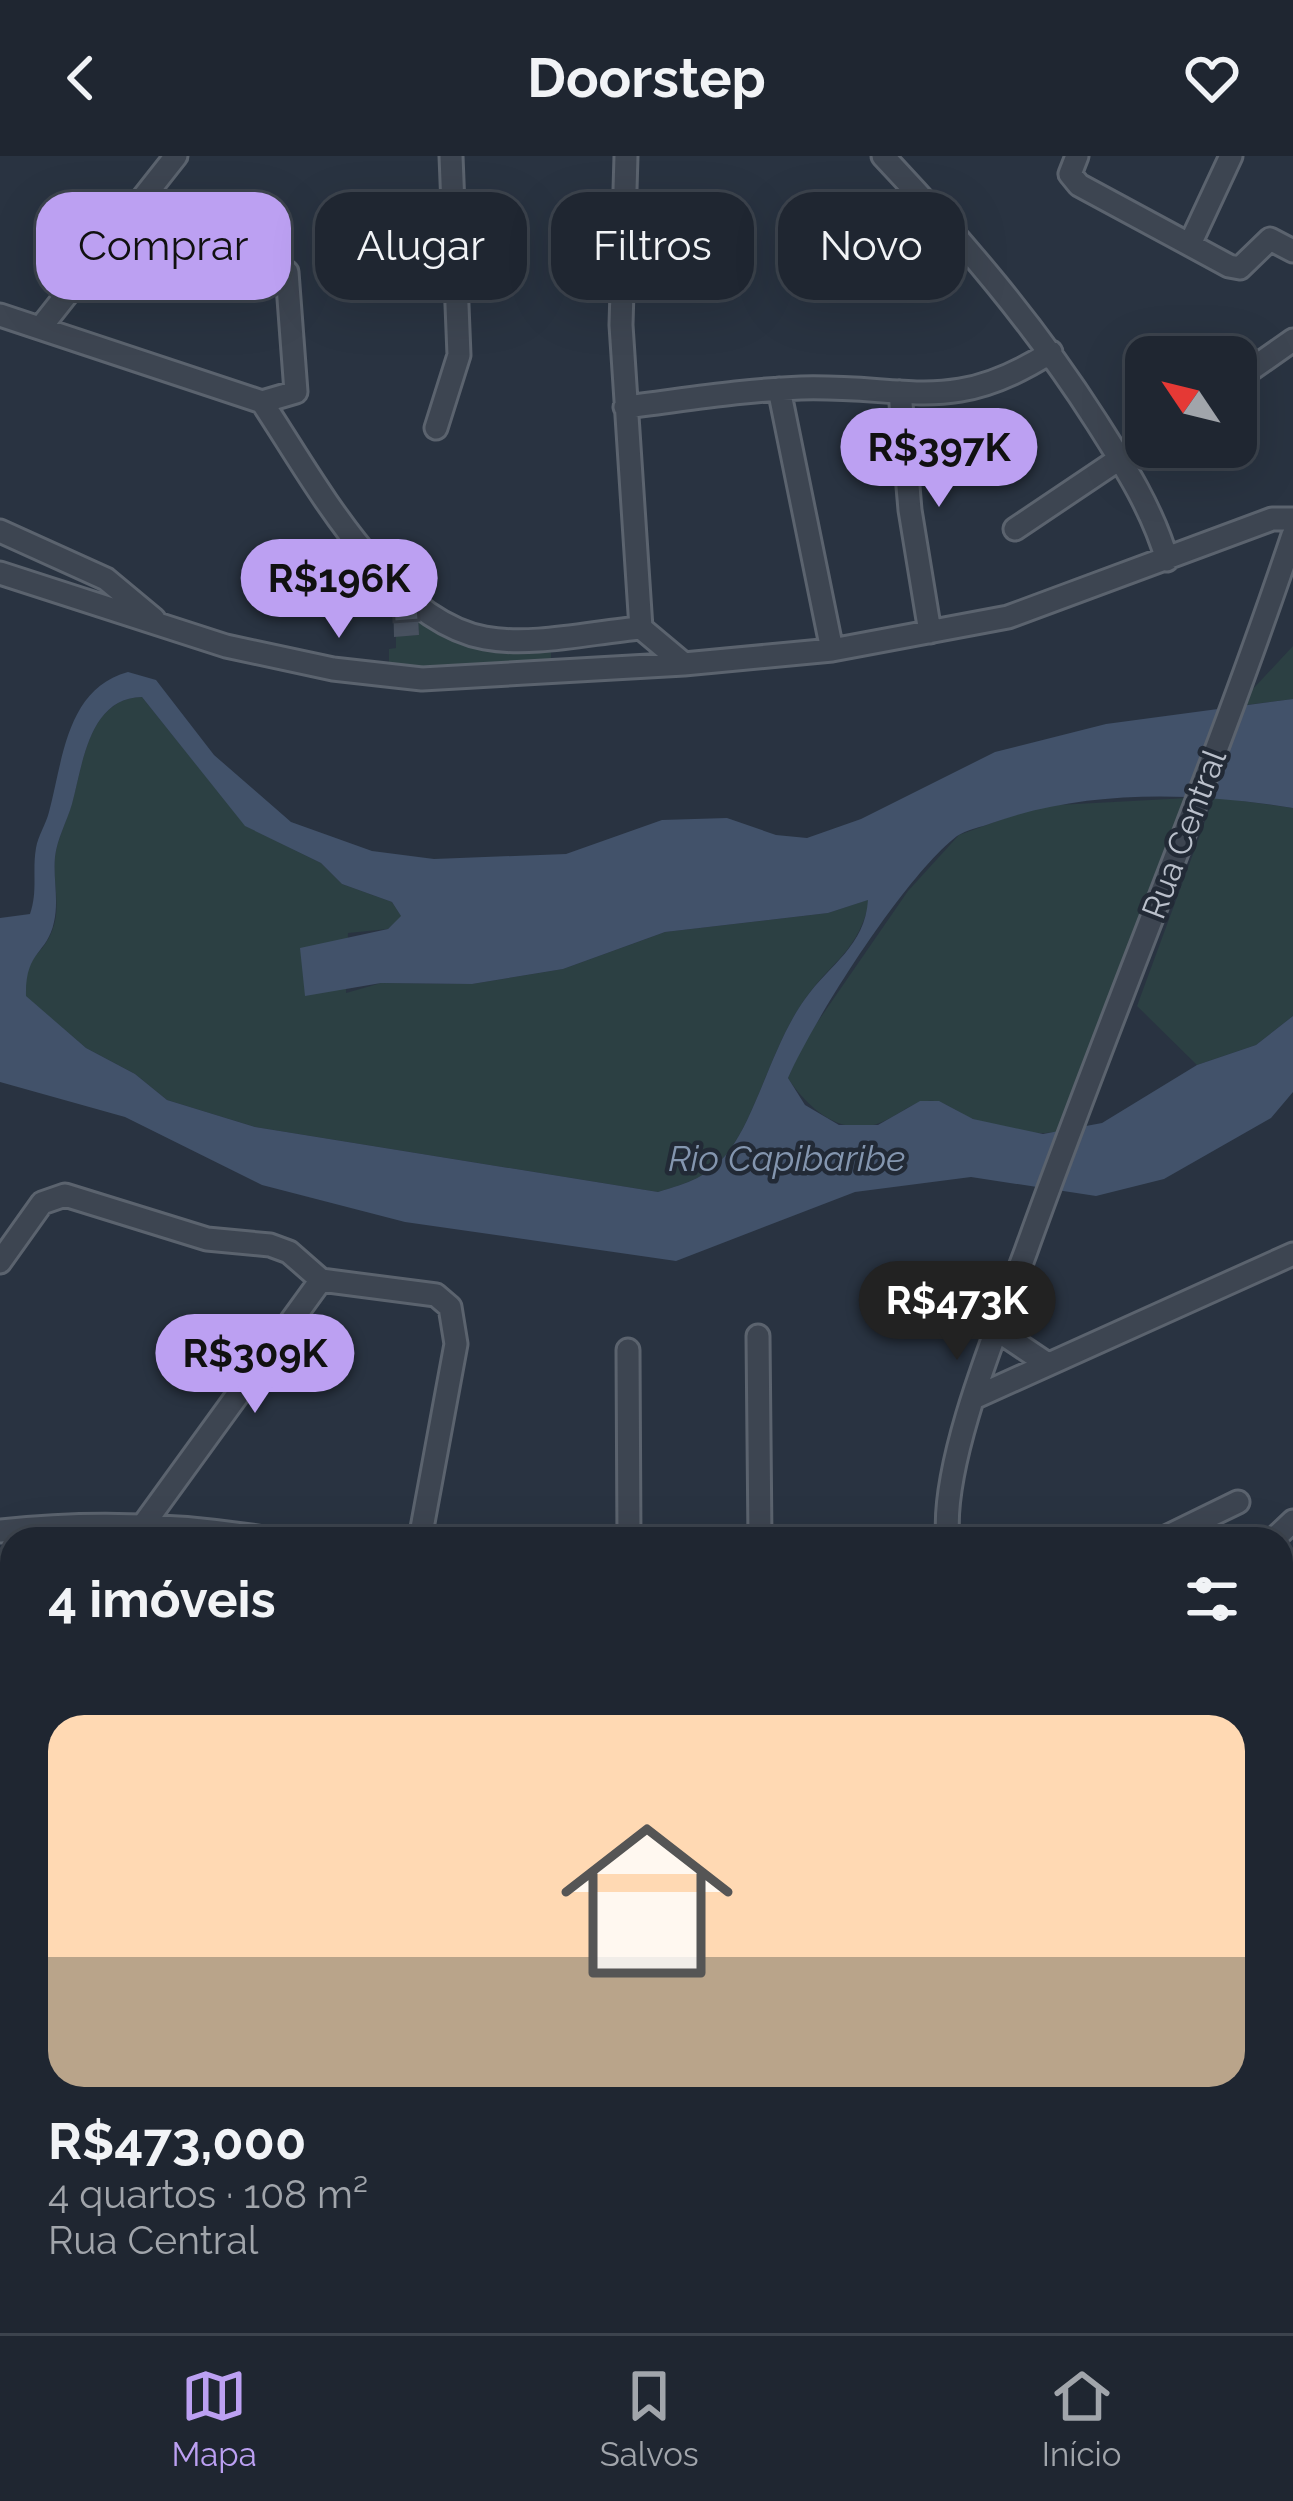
<!DOCTYPE html>
<html lang="pt">
<meta charset="utf-8">
<style>
body{margin:0;font-family:Raleway,sans-serif;background:#2c323d;color:#f1f3f6;height:100vh;display:flex;flex-direction:column;font-size:45px;white-space:nowrap}
*{box-sizing:border-box;margin:0}
p{font-size:39px;color:#a1a5ab}
.icon{flex:none;width:66px;height:66px;fill:none;stroke:currentColor;stroke-width:2;stroke-linecap:round;stroke-linejoin:round}
.map{position:relative;flex:1;overflow:hidden}
.side{position:absolute;left:0px;top:1371px;width:1293px;height:807px;display:flex;flex-direction:column;background:#1f2631;border-radius:36px 36px 0 0;box-shadow:0 12px 48px #0002,0 0 0 3px #3c434d}
.side>*{flex:none}
.hud{position:absolute;left:36px;top:36px;width:1221px;height:108px;display:flex;gap:24px}
.needle{width:78px;rotate:305deg}
.controls{position:absolute;left:1125px;top:180px;display:grid;gap:24px}
.controls a{display:grid;place-items:center;width:132px;height:132px;border-radius:24px;background:#1f2631;box-shadow:0 12px 48px #0002,0 0 0 3px #3c434d;font-size:60px}
.price{position:absolute;translate:-50% -102px;padding:0 27px;border-radius:42px;background:#bca0f2;color:#111;font-size:39px;line-height:78px;filter:drop-shadow(0 3px 6px #0008)}
.price::after{content:'';position:absolute;left:50%;top:72px;width:36px;height:27px;margin-left:-18px;background:inherit;clip-path:polygon(0 0,100% 0,50% 100%)}
.price.active{background:#222;color:#fff}
ul{padding:0;list-style:none}
li{display:grid;align-content:center;gap:24px;height:636px;padding:0 48px}
li span{display:grid;place-items:center;height:372px;border-radius:36px;color:#555}
li>.icon{margin-inline-start:auto}
span .icon{width:216px;height:216px;fill:#fffc;stroke-width:1}
li b{font-size:51px}
h2{display:flex;justify-content:space-between;align-items:center;height:144px;padding:0 48px;font-size:51px}
.chip{padding:0 42px;border-radius:36px;background:#1f2631;box-shadow:0 12px 48px #0002,0 0 0 3px #3c434d;font-size:42px;line-height:108px}
.chip.active{background:#bca0f2;color:#111}
header{display:flex;justify-content:space-between;align-items:center;height:156px;padding:0 48px;background:#1f2631;font-size:54px;font-weight:700}
.menu{display:flex;justify-content:space-around;align-items:center;height:168px;border-top:3px solid #3c434d;background:#1f2631;font-size:33px;color:#a1a5ab}
.menu a{display:grid;justify-items:center;gap:6px}
.menu .active{color:#bca0f2}
.map>svg:first-child{display:block}
.green{fill:#2c4043}
.water{fill:#42526a;fill-rule:evenodd}
.lines{fill:none;stroke-linecap:round;stroke-linejoin:round}
.minor-casing{stroke:#5b636e;stroke-width:27}
.highway-casing{stroke:#48505b;stroke-width:36}
.minor{stroke:#3d4551;stroke-width:21}
.highway{stroke:#766c5b;stroke-width:30}
.wall{fill:#48515f}
.shaded-wall{fill:#3b424d}
.building{fill:#545e6e;stroke:#3b424d;stroke-width:3}
.labels{text-anchor:middle;dominant-baseline:central;stroke-width:9;stroke-linejoin:round;paint-order:stroke}
.street-label{font-size:33px;fill:#bac0cb;stroke:#222a36}
.water-label{font-size:36px;font-style:italic;fill:#8496af;stroke:#222a36}
</style>
<header><svg class="icon" aria-label="back" viewBox="0 0 24 24"><path d="M15 5l-7 7 7 7"/></svg>Doorstep<svg class="icon" aria-label="heart" viewBox="0 0 24 24"><path d="M12 20l-8-8c-3-5 5-10 8-4 3-6 11-1 8 4z"/></svg></header>
<div class="map">
<svg width="1293" height="2177" viewBox="0 0 1293 2177">
<rect width="100%" height="100%" fill="#293341"/>
<!-- green -->
<path class="green" d="M417 455 454 471 551 488V513L389 517V493L396 492V480L419 479Z
M1293 490V543L1237 550Z
M142 541 246 670 321 707 342 728 392 746 402 761 388 773 348 777 346 837 381 827 472 828 563 813 665 776 828 757 870 743C858 797 833 803 805 843 773 887 757 958 729 995 709 1021 688 1027 658 1036L255 971 167 944 135 918 86 892 25 840C25 795 39 806 52 775 62 751 52 725 55 701 57 683 67 665 72 647 83 607 89 542 142 541Z
M1214 641 1293 652V860L1256 889 1197 909 1137 850Z
M1188 642 1061 975C1032 981 996 973 968 961 957 955 946 947 934 945 914 943 900 959 882 966 843 983 808 953 788 922L803 887 908 735 959 679 1039 650Z
M1146 2166H1224L1211 2177H1134Z"/>
<!-- water -->
<path class="water" d="M128 516 156 524 214 599 291 666 372 695 434 703 566 698 662 664 727 662 776 679 807 682 861 663 995 596 1106 568 1293 543V652C1194 636 1087 633 992 667 981 671 966 674 957 680 905 720 815 861 788 922L805 949 839 969H878L920 945H939L973 963 1043 978 1102 967 1197 909 1256 889 1293 860V936L1271 962 1164 1023 1096 1040 971 1021 855 1036 676 1105 405 1066 262 1029 125 961 0 926V762L30 758C38 735 32 715 36 692 38 680 46 668 49 656 63 604 66 533 128 516ZM142 541 245 670 321 707 342 728 392 746 401 760 388 773 300 792 305 840 381 827 472 828 563 813 665 776 828 757 868 744C865 790 830 808 805 843 773 887 757 958 729 995 709 1021 688 1027 658 1036L255 971 167 944 135 918 86 892 26 840C25 794 47 799 54 766 59 744 53 723 55 701 57 683 67 665 72 648 83 607 89 542 142 541Z"/>
<g class="lines">
<!-- minor casing -->
<g class="minor-casing">
<path id="minor" d="M626 0 621 169 641 472
M883 0C962 84 1034 168 1096 265 1124 309 1153 354 1167 404
M1077 0 1070 18 1079 29 1229 110 1240 112 1270 83 1293 95
M1190 88 1231 0
M0 159 262 246C312 321 387 464 485 482 532 491 593 476 641 472
M41 171 176 0
M1236 224 1293 184
M779 233 832 494
M900 236 910 354 930 476
M262 246 296 236 287 116
M625 251C683 244 742 234 801 232 908 229 952 260 1051 196
M436 272 459 199 451 0
M1015 373 1146 285
M0 375 106 423 154 463
M0 417 226 490 333 513 422 523 684 508
M641 472 684 508 832 494 1008 461 1272 363H1293
M0 1106 42 1047 65 1039 207 1083 270 1089 289 1096 321 1124
M321 1124 436 1139 450 1151 456 1188 420 1383
M997 1174 1046 1207
M758 1180 760 1383
M628 1194 629 1383
M976 1241 1293 1098
M144 1368 321 1124
M0 1375C91 1365 180 1368 270 1383
M948 1383C940 1308 999 1168 1026 1095 1112 855 1212 620 1293 379
M1162 1383 1238 1346
M1274 1383 1293 1365
M1281 1454 1293 1458
M0 1530 12 1528
M1281 1774 1293 1757
M0 2124 12 2122
M154 2166 161 2177
M339 2166 349 2177
M524 2166 535 2177
M646 2166 651 2177
M803 2177 824 2166"/>
</g>
<!-- highway casing -->
<g class="highway-casing">
<path id="highway" d="M1281 2073 1293 2068
M1281 2129 1293 2119
M1102 2177 1116 2166
M1224 2177 1237 2166
M1287 2177 1293 2172"/>
</g>
<!-- minor -->
<use href="#minor" class="minor"/>
<!-- highway -->
<use href="#highway" class="highway"/>
</g>
<!-- wall -->
<path class="wall" d="M417 439 419 479 394 481 393 440Z
M1293 1470V1575L1281 1566V1475Z
M1293 1790V1818L1291 1816V1794Z
M1281 1825 1293 1833V1899L1281 1891Z
M1293 1933V2020L1281 2012V1987L1285 1981V1969L1292 1960 1290 1937Z"/>
<!-- shaded-wall -->
<path class="shaded-wall" d="M1293 1914V1928L1281 1947V1932Z"/>
<!-- building -->
<path class="building" d="M417 439 419 464 394 466 393 440Z
M1287 1466 1293 1470V1497L1281 1489V1475Z
M1281 1494 1293 1502V1520L1281 1511Z
M1282 1522 1293 1530V1560L1281 1551Z
M1281 1825 1293 1833V1853L1284 1847 1281 1851Z
M1281 1853 1293 1861V1884L1281 1876Z
M1281 1905 1293 1913 1281 1932Z
M1293 1958V1975L1285 1969Z
M1286 1979 1293 1984V2005L1281 1997V1987Z"/>
<g class="labels">
<!-- street labels -->
<g class="street-label">
<text transform="translate(1184 678) rotate(-69)">Rua Central</text>
</g>
<!-- water labels -->
<g class="water-label">
<text x="787" y="1002">Rio Capibaribe</text>
</g>
</g>
</svg>
<div class="controls">
<a><svg class="needle" viewBox="-14 -14 28 28"><path d="M0-13l5 13h-10z" fill="#e53935"/><path d="M0 13l5-13h-10z" fill="#a1a5ab"/></svg></a>
</div>
<b class="price" style="left:939px;top:354px">R$397K</b>
<b class="price" style="left:339px;top:485px">R$196K</b>
<b class="price active" style="left:957px;top:1207px">R$473K</b>
<b class="price" style="left:255px;top:1260px">R$309K</b>
<div class="hud">
<a class="chip active">Comprar</a>
<a class="chip">Alugar</a>
<a class="chip">Filtros</a>
<a class="chip">Novo</a>
</div>
<section class="side">
<h2>4 imóveis<svg class="icon" aria-label="filters" viewBox="0 0 24 24"><path d="M4 7h16M4 17h16"/><circle cx="9" cy="7" r="2"/><circle cx="15" cy="17" r="2"/></svg></h2>
<ul>
<li><span style="background:linear-gradient(#ffd9b3 65%,#b9a48a 0)"><svg class="icon" aria-label="home" viewBox="0 0 24 24"><path d="M3 11l9-7 9 7M6 9v11h12V9"/></svg></span><div><b>R$473,000</b><p>4 quartos · 108 m²</p><p>Rua Central</p></div></li>
</ul>
</section>
</div>
<nav class="menu">
<a class="active"><svg class="icon" aria-label="map" viewBox="0 0 24 24"><path d="M3 6l6-2 6 2 6-2v14l-6 2-6-2-6 2zM9 4v14M15 6v14"/></svg>Mapa</a>
<a><svg class="icon" aria-label="saved" viewBox="0 0 24 24"><path d="M7 4h10v16l-5-4-5 4z"/></svg>Salvos</a>
<a><svg class="icon" aria-label="home" viewBox="0 0 24 24"><path d="M3 11l9-7 9 7M6 9v11h12V9"/></svg>Início</a>
</nav>
